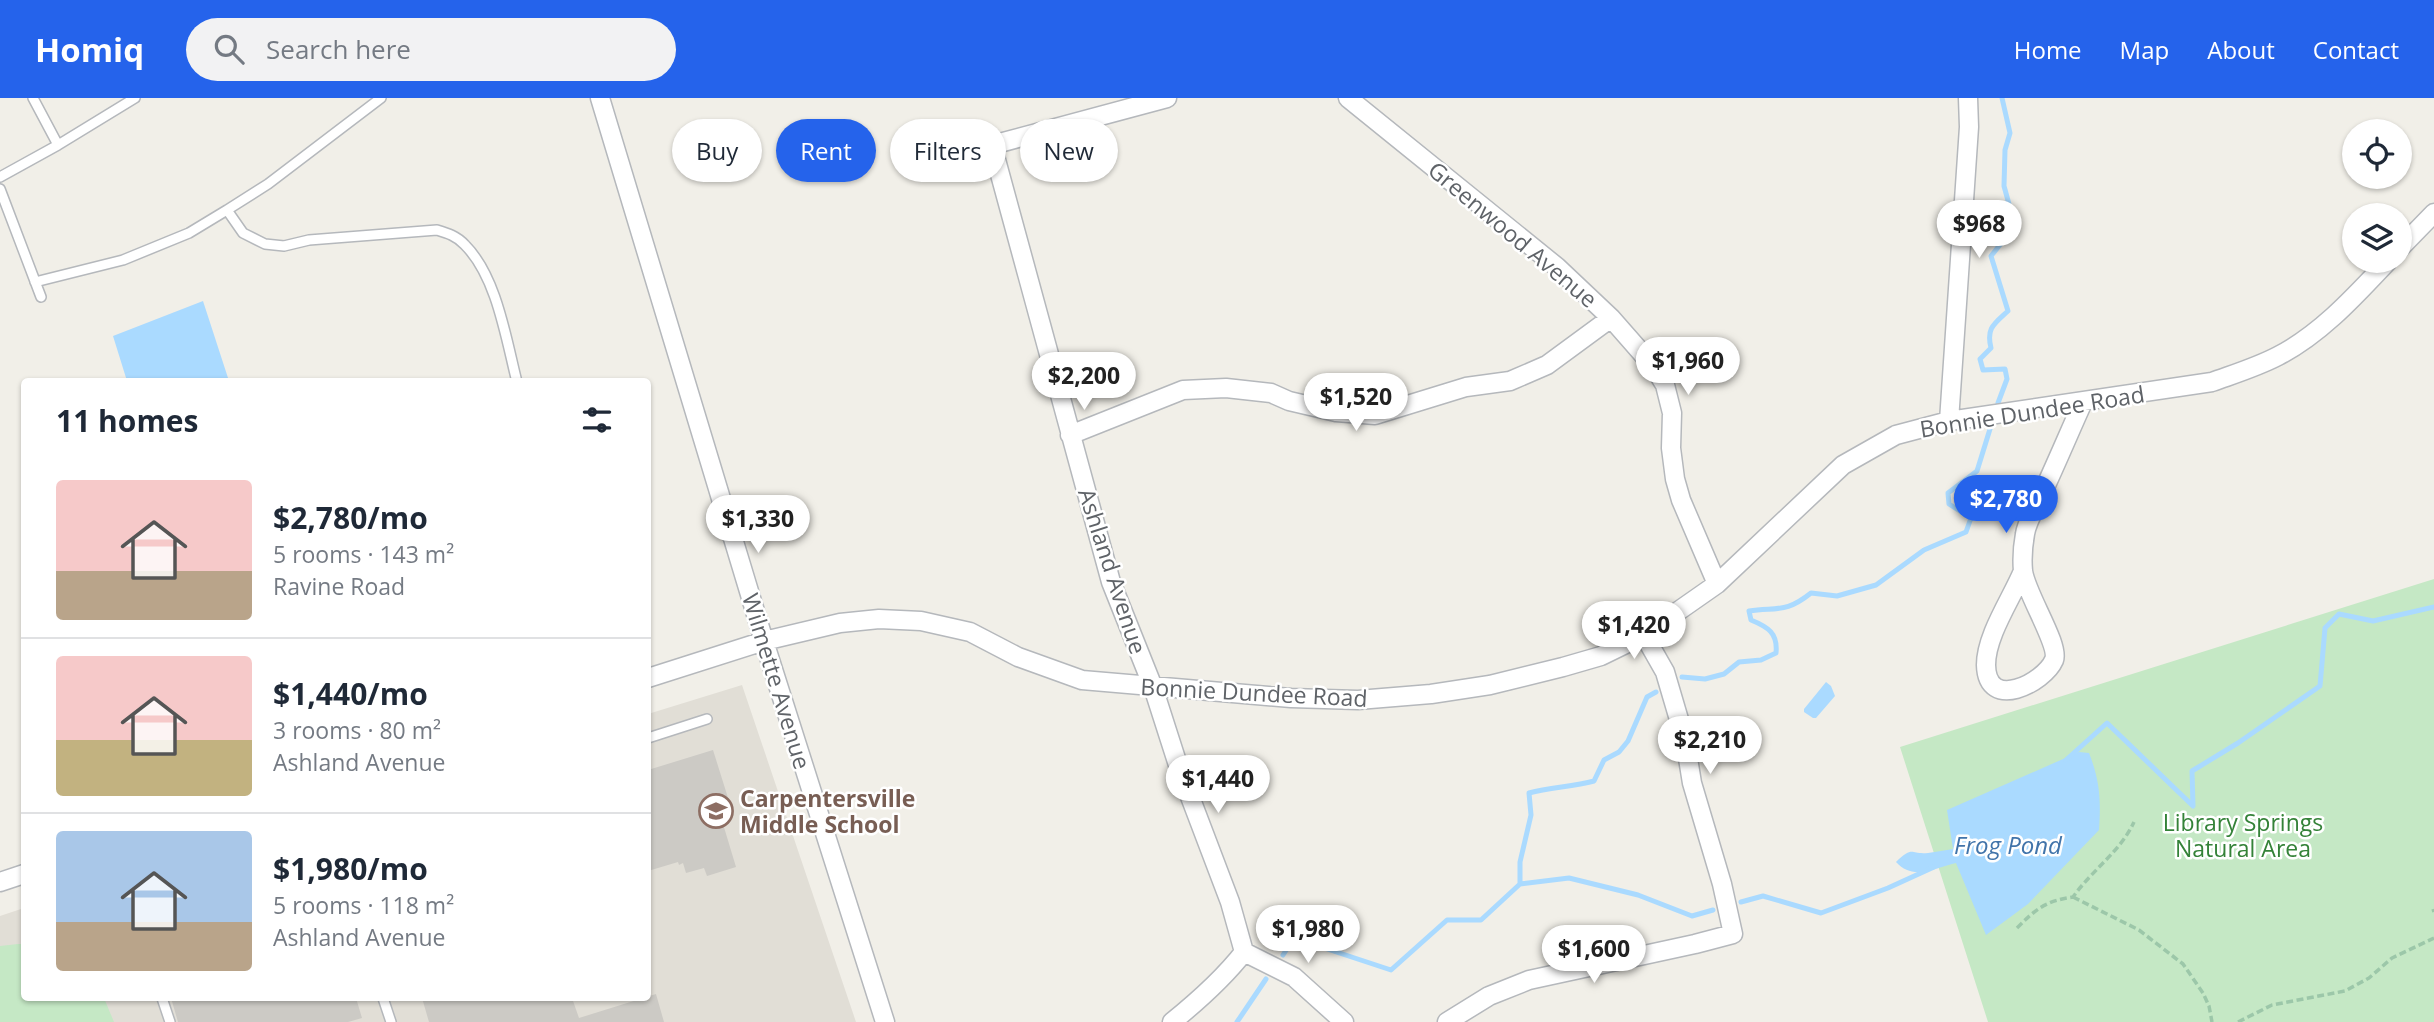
<!DOCTYPE html>
<meta charset="utf-8">
<style>
body{margin:0;font-family:"Open Sans",sans-serif;background:#f2f2f3;color:#1f2937;height:100vh;display:flex;flex-direction:column;font-size:26px;white-space:nowrap}
*{box-sizing:border-box;margin:0}
p{font-size:23px;color:#747a83}
.icon{flex:none;width:38px;height:38px;fill:none;stroke:currentColor;stroke-width:2;stroke-linecap:round;stroke-linejoin:round}
.map{position:relative;flex:1;overflow:hidden}
.panel{position:absolute;left:21px;top:280px;width:630px;height:623px;display:flex;flex-direction:column;background:#fff;border-radius:7px;box-shadow:0 2px 5px #0004}
.panel>*{flex:none}
.banner{position:absolute;left:672px;top:21px;width:665px;height:63px;display:flex;gap:14px}
.fabs{position:absolute;left:2342px;top:21px;display:grid;gap:14px}
.fabs a{display:grid;place-items:center;width:70px;height:70px;border-radius:50%;background:#fff;box-shadow:0 2px 5px #0004;font-size:35px}
.price{position:absolute;translate:-50% -60px;padding:0 16px;border-radius:24px;background:#fff;color:#222;font-size:23px;line-height:46px;filter:drop-shadow(0 2px 4px #0008)}
.price::after{content:'';position:absolute;left:50%;top:42px;width:21px;height:16px;margin-left:-10px;background:inherit;clip-path:polygon(0 0,100% 0,50% 100%)}
.price.selected{background:#2563eb;color:#fff}
ul{padding:0;list-style:none}
li{display:flex;align-items:center;gap:21px;height:175px;padding:0 35px}
li+li{border-top:2px solid #e0e1e3}
li span{display:grid;place-items:center;flex:none;width:196px;height:140px;border-radius:7px;color:#555}
li>.icon{margin-inline-start:auto}
span .icon{width:84px;height:84px;fill:#fffc;stroke-width:1}
li b{font-size:30px}
h2{display:flex;justify-content:space-between;align-items:center;height:84px;padding:0 35px;font-size:30px}
.chip{padding:0 24px;border-radius:32px;background:#fff;box-shadow:0 2px 5px #0004;font-size:24px;line-height:63px}
.chip.selected{background:#2563eb;color:#fff}
header{display:flex;align-items:center;gap:42px;box-sizing:border-box;height:98px;padding:0 35px;background:#2563eb;color:#fff}
header strong{font-size:33px}
nav{display:flex;gap:38px;margin-inline-start:auto;font-size:24px}
.search{width:490px;height:63px;background:#f2f2f3;display:flex;align-items:center;gap:18px;box-sizing:border-box;padding:0 24px;border-radius:38px;color:#747a83;font-size:26px}
.map>svg:first-child{display:block}
.education{fill:#e1ded6}
.green{fill:#c5e8c5}
.water{fill:#aadaff}
.lines{fill:none;stroke-linecap:round;stroke-linejoin:round}
.stream{stroke:#aadaff;stroke-width:5}
.building{fill:#cccac5}
.service-casing{stroke:#b5b8bc;stroke-width:12}
.minor-casing{stroke:#b5b8bc;stroke-width:21}
.path{stroke:#9cc7a9;stroke-width:3.5;stroke-dasharray:7 3.5;stroke-linecap:butt}
.service{stroke:#fff;stroke-width:9}
.minor{stroke:#fff;stroke-width:18}
.labels{text-anchor:middle;dominant-baseline:central;stroke-width:5;stroke-linejoin:round;paint-order:stroke}
.street-label{font-size:23px;fill:#5f6368;stroke:#fff}
.education-label{font-size:23px;font-weight:bold;fill:#785e54;stroke:#fff;text-anchor:start}
.park-label{font-size:23px;fill:#348238;stroke:#fff}
.water-label{font-size:24px;font-style:italic;fill:#4174aa;stroke:#fff}
</style>
<header>
<strong>Homiq</strong>
<div class="search"><svg class="icon" aria-label="search" viewBox="0 0 24 24"><circle cx="10" cy="10" r="6"/><path d="M15 15l6 6"/></svg>Search here</div>
<nav><a>Home</a><a>Map</a><a>About</a><a>Contact</a></nav>
</header>
<div class="map">
<svg width="2434" height="924" viewBox="0 0 2434 924">
<rect width="100%" height="100%" fill="#f1efe8"/>
<!-- education -->
<path class="education" d="M742 587 856 924H0V818L24 810V900H648V616Z"/>
<!-- green -->
<path class="green" d="M2434 481V924H1988L1900 649Z
M18 846H24V900H104L114 924H0V848Z"/>
<!-- water -->
<path class="water" d="M203 203 229 283H127L113 238Z
M1826 584 1831 588 1835 598 1816 620H1813L1804 614V611Z
M2079 654 2089 655C2100 683 2101 702 2099 732L2028 806 1986 837 1956 765C1934 770 1913 783 1896 764 1914 747 1910 757 1928 755 1937 754 1945 752 1953 751L1947 712Z"/>
<g class="lines">
<!-- stream -->
<path class="stream" d="M1998 305 2007 281 2005 271 1983 272 1980 261 1991 250C1986 230 1994 226 2008 213L1991 158 2015 128 2004 88 2005 52 2010 35 2002 0
M1682 579 1705 581 1724 576 1739 564 1761 562 1776 555C1778 535 1768 529 1751 522L1749 513C1778 509 1786 515 1811 495L1837 498 1876 487 1924 452 1966 434 1971 420 1949 406 1948 395 1977 373 1990 331
M2066 662 2107 625 2193 708 2192 673 2238 645 2320 588 2325 530 2339 516 2373 523 2434 509
M1520 786V764L1531 717 1529 695C1551 689 1572 689 1594 683L1604 662 1619 654 1628 643 1647 599 1656 594
M1741 804 1763 798 1821 815 1888 790 1934 769
M1283 857 1294 840 1391 872 1447 822H1481L1520 786 1569 780 1638 797 1692 818 1713 812
M1237 924 1266 881"/>
</g>
<!-- building -->
<path class="building" d="M713 652 729 703 717 706 736 769 707 778 704 770 686 775 683 765 679 767 678 764 648 773V672Z
M656 896 664 924H429L422 900H572L579 920Z
M171 900H356L362 920 348 924H178Z"/>
<g class="lines">
<!-- service casing -->
<g class="service-casing">
<path id="service" d="M58 47 135 0
M0 79 58 47 33 0
M0 91 41 199
M227 112 268 86 381 0
M35 184 123 162 189 135 227 112 243 135 265 146 284 148 309 142 437 132C447 135 457 138 465 147 497 179 506 241 517 284
M648 640 707 621
M162 900 170 924
M383 900 391 924"/>
</g>
<!-- minor casing -->
<g class="minor-casing">
<path id="minor" d="M600 0 764 543 885 924
M1167 0 992 47 1111 484 1153 589 1178 667 1230 804 1244 854
M1348 0 1557 169 1611 220 1654 269 1665 287 1672 315 1671 350 1675 381 1681 402 1717 486
M2399 151 2434 115
M1949 323 1969 29 1968 0
M1070 337 1183 292 1226 290 1271 295 1289 303 1336 314 1375 317 1466 289 1510 283 1547 267 1611 220
M2023 473C2012 500 1986 537 1986 567 1987 614 2044 585 2054 562 2060 547 2026 496 2023 473 2022 462 2023 447 2025 436 2027 423 2036 409 2042 396 2056 366 2069 335 2083 304
M648 580 764 543 840 525 879 521 921 523 970 534 1018 559 1082 582 1291 600 1358 602 1431 596 1490 587 1563 569 1601 558 1644 537 1717 486 1843 367 1896 337 1949 323 2212 284C2234 276 2257 269 2278 258 2321 236 2356 197 2388 163
M0 784 24 776
M1244 854 1294 879 1344 924
M1172 924C1198 903 1223 881 1244 854
M1447 924 1489 898 1529 882 1695 846 1733 836 1722 786 1692 685 1685 642 1665 574 1644 537"/>
</g>
<!-- path -->
<path class="path" d="M2073 799 2139 832 2183 866 2203 895 2209 908 2212 924
M2433 811 2434 814
M2017 830C2036 811 2045 803 2073 799 2092 772 2120 754 2134 724
M2238 924 2272 907 2345 893 2369 880 2392 860 2434 840"/>
<!-- service -->
<use href="#service" class="service"/>
<!-- minor -->
<use href="#minor" class="minor"/>
</g>
<!-- icons -->
<defs>
<g id="school-ring" transform="scale(1.75)"><circle r="9.5" fill="#fff" stroke="#8d6e63" stroke-width="1.5"/><path d="M0-5L7-2L0 1L-7-2ZM-4 1L0 2.5L4 1V4Q0 6-4 4Z" fill="#8d6e63"/></g>
</defs>
<g fill-rule="evenodd">
<use href="#school-ring" x="716" y="713"/>
</g>
<g class="labels">
<!-- street labels -->
<g class="street-label">
<text transform="translate(1513 136) rotate(40)">Greenwood Avenue</text>
<text transform="translate(2032 313) rotate(-9)">Bonnie Dundee Road</text>
<text transform="translate(1113 473) rotate(72)">Ashland Avenue</text>
<text transform="translate(777 583) rotate(73)">Wilmette Avenue</text>
<text transform="translate(1254 594) rotate(3)">Bonnie Dundee Road</text>
</g>
<!-- education labels -->
<g class="education-label">
<text x="740" y="700">Carpentersville<tspan x="740" dy="26">Middle School</tspan></text>
</g>
<!-- park labels -->
<g class="park-label">
<text x="2243" y="724">Library Springs<tspan x="2243" dy="26">Natural Area</tspan></text>
</g>
<!-- water labels -->
<g class="water-label">
<text x="2008" y="746">Frog Pond</text>
</g>
</g>
</svg>
<div class="fabs">
<a><svg class="icon" aria-label="locate" viewBox="0 0 24 24"><circle cx="12" cy="12" r="6"/><path d="M12 2v4M12 18v4M2 12h4M18 12h4"/></svg></a>
<a><svg class="icon" aria-label="layers" viewBox="0 0 24 24"><path d="M12 4l9 5-9 5-9-5zM3 14l9 5 9-5"/></svg></a>
</div>
<b class="price" style="left:1979px;top:162px">$968</b>
<b class="price" style="left:1688px;top:299px">$1,960</b>
<b class="price" style="left:1084px;top:314px">$2,200</b>
<b class="price" style="left:1356px;top:335px">$1,520</b>
<b class="price selected" style="left:2006px;top:437px">$2,780</b>
<b class="price" style="left:758px;top:457px">$1,330</b>
<b class="price" style="left:1634px;top:563px">$1,420</b>
<b class="price" style="left:1710px;top:678px">$2,210</b>
<b class="price" style="left:1218px;top:717px">$1,440</b>
<b class="price" style="left:1308px;top:867px">$1,980</b>
<b class="price" style="left:1594px;top:887px">$1,600</b>
<div class="banner">
<a class="chip">Buy</a>
<a class="chip selected">Rent</a>
<a class="chip">Filters</a>
<a class="chip">New</a>
</div>
<section class="panel">
<h2>11 homes<svg class="icon" aria-label="filters" viewBox="0 0 24 24"><path d="M4 7h16M4 17h16"/><circle cx="9" cy="7" r="2"/><circle cx="15" cy="17" r="2"/></svg></h2>
<ul>
<li><span style="background:linear-gradient(#f6c9c9 65%,#b9a48a 0)"><svg class="icon" aria-label="home" viewBox="0 0 24 24"><path d="M3 11l9-7 9 7M6 9v11h12V9"/></svg></span><div><b>$2,780/mo</b><p>5 rooms · 143 m²</p><p>Ravine Road</p></div></li>
<li><span style="background:linear-gradient(#f6c9c9 60%,#c2b280 0)"><svg class="icon" aria-label="home" viewBox="0 0 24 24"><path d="M3 11l9-7 9 7M6 9v11h12V9"/></svg></span><div><b>$1,440/mo</b><p>3 rooms · 80 m²</p><p>Ashland Avenue</p></div></li>
<li><span style="background:linear-gradient(#a9c7e8 65%,#b9a48a 0)"><svg class="icon" aria-label="home" viewBox="0 0 24 24"><path d="M3 11l9-7 9 7M6 9v11h12V9"/></svg></span><div><b>$1,980/mo</b><p>5 rooms · 118 m²</p><p>Ashland Avenue</p></div></li>
</ul>
</section>
</div>
